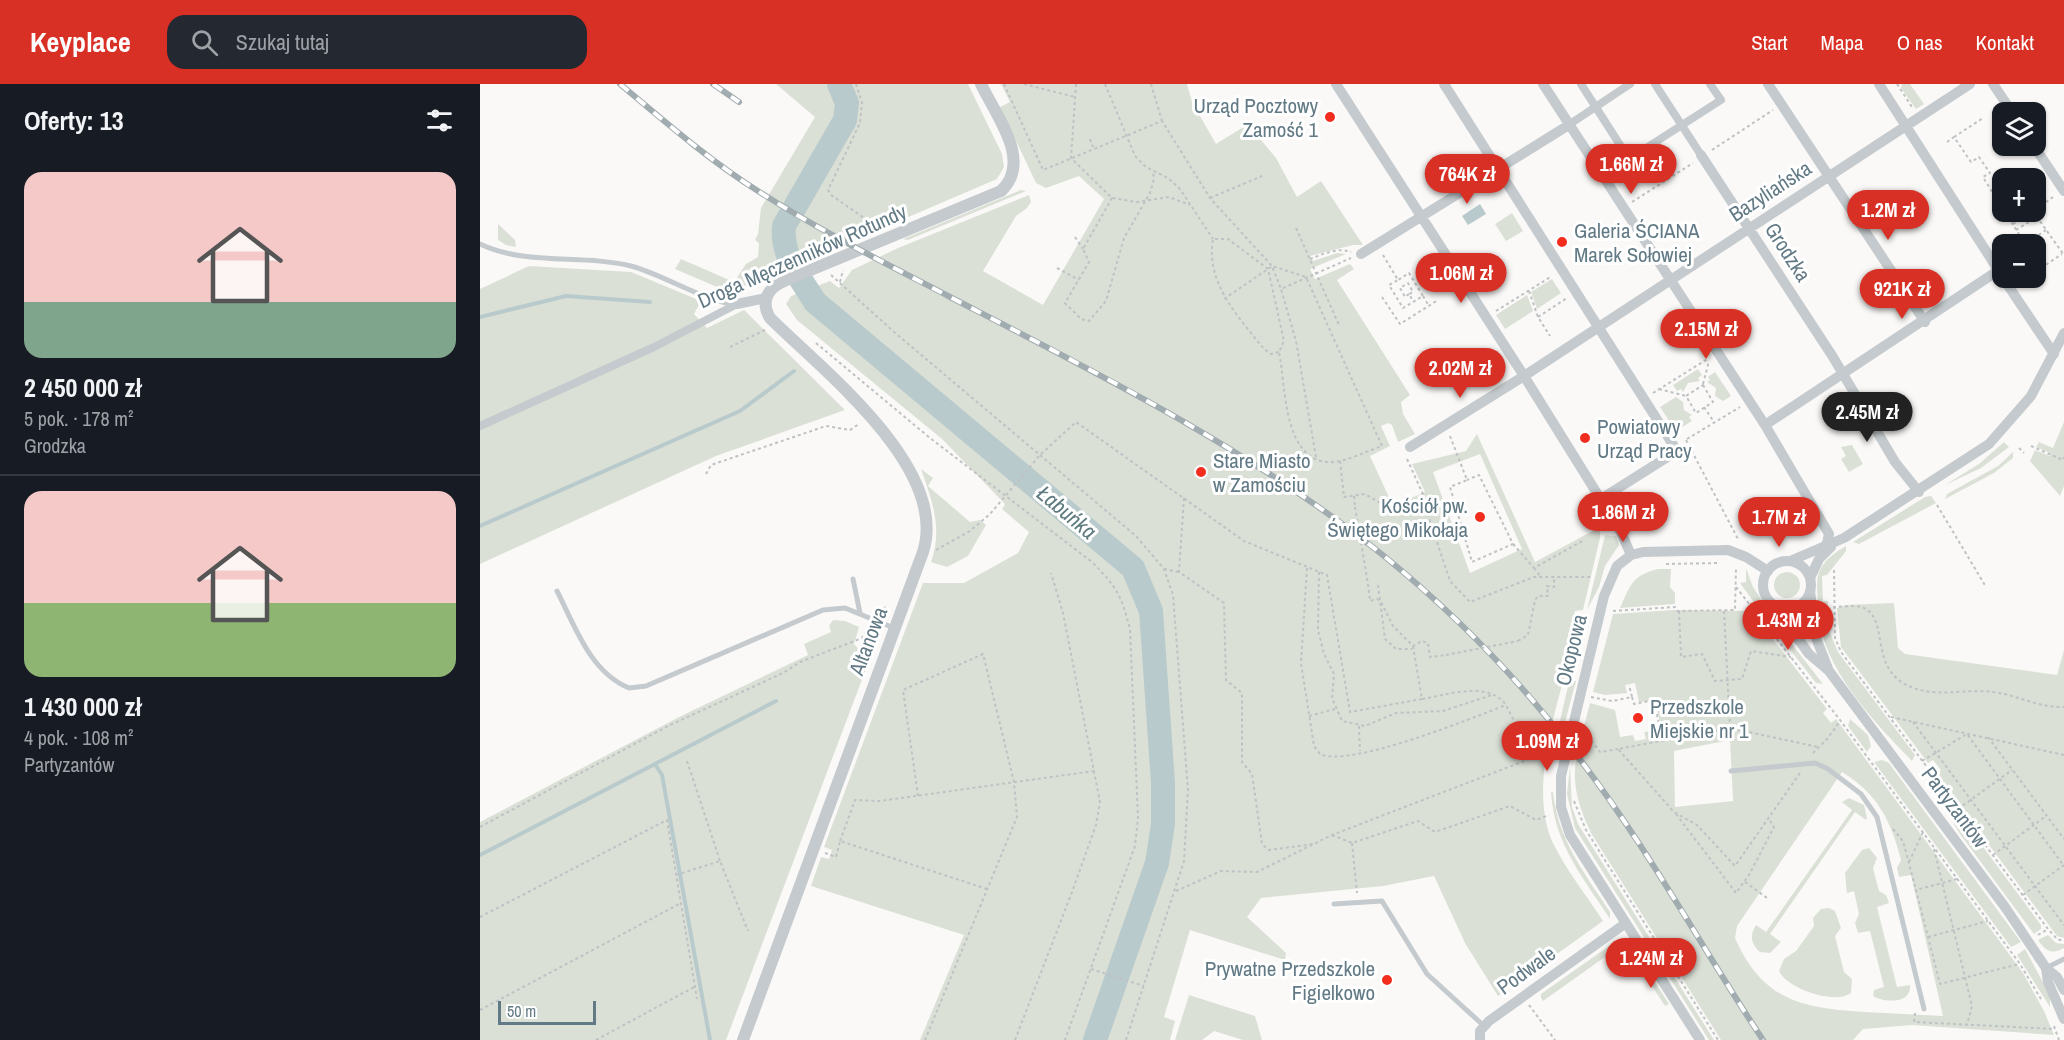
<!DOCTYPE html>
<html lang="pl">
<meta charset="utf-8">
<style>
body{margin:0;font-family:"Archivo Narrow",sans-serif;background:#242831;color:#f1f3f6;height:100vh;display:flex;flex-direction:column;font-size:22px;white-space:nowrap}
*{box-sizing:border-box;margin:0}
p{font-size:20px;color:#9ea1a6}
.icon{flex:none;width:33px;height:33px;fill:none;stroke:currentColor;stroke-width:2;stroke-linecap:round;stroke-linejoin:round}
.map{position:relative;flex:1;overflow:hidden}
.details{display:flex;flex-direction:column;background:#171b24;width:480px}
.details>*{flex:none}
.fabs{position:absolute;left:1512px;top:18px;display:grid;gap:12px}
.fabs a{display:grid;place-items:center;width:54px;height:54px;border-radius:12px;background:#171b24;box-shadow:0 2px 4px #0004;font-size:30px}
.scale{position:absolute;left:18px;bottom:15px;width:98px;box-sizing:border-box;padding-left:6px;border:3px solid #627a85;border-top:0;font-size:16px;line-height:21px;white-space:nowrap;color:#627a85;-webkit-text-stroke:4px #fff;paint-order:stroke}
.price{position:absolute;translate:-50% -51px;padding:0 14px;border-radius:21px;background:#d93025;color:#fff;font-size:20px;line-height:39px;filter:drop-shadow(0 2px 3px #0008)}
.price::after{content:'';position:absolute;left:50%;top:36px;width:18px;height:14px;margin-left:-9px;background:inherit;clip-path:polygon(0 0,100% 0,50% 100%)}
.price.active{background:#222;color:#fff}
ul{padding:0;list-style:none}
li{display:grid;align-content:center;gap:12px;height:318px;padding:0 24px}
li+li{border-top:2px solid #363941}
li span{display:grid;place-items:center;height:186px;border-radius:18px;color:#555}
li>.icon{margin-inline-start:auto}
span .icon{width:108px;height:108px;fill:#fffc;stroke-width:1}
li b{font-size:26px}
h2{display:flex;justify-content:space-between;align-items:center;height:72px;padding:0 24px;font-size:26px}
header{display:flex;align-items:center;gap:36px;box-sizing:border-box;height:84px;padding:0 30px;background:#d93025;color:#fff}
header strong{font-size:28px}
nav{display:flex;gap:33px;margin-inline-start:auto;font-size:21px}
.search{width:420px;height:54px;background:#242831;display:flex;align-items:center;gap:15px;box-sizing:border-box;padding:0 21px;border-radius:18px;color:#9ea1a6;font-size:22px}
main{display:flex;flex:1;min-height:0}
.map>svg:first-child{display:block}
.green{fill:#dbe0d6;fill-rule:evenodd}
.water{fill:#b9cacc}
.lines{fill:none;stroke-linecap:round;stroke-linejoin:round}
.stream{stroke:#b9cacc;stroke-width:4}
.river{stroke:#b9cacc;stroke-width:24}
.path{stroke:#bec2c4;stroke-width:2;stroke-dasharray:3 3;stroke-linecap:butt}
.service{stroke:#c4cacd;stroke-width:5}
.pedestrian{stroke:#c4cacd;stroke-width:8}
.minor{stroke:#c4cacd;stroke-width:10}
.tertiary{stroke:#c4cacd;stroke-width:12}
.rail-casing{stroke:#a1acb0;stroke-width:6}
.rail{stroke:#fff;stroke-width:4;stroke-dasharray:11;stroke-linecap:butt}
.path-bridge{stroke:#bec2c4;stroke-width:2;stroke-dasharray:3 3;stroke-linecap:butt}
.poi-dot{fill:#f32d1e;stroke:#fff;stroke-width:2}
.labels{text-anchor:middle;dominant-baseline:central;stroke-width:6;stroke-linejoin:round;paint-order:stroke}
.poi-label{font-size:21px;fill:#627a85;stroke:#fff;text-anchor:start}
.street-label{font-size:21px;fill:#627a85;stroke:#fff}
.water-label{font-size:22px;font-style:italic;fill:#5d7b7e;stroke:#fff}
</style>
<header>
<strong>Keyplace</strong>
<div class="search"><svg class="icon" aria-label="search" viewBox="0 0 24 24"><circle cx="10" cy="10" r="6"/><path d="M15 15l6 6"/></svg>Szukaj tutaj</div>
<nav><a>Start</a><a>Mapa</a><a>O nas</a><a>Kontakt</a></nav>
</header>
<main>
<section class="details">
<h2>Oferty: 13<svg class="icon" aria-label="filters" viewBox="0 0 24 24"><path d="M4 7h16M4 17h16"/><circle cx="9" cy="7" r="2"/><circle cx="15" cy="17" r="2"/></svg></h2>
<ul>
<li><span style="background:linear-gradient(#f6c9c9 70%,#7fa58c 0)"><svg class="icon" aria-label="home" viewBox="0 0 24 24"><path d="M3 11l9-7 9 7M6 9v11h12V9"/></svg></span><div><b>2 450 000 zł</b><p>5 pok. · 178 m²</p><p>Grodzka</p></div></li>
<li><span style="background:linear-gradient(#f6c9c9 60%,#8fb573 0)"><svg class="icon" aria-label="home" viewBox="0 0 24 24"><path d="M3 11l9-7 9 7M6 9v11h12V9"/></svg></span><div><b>1 430 000 zł</b><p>4 pok. · 108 m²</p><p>Partyzantów</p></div></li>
</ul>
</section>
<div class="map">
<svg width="1584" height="956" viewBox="0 0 1584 956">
<rect width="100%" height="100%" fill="#faf9f7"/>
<!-- green -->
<path class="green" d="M296 0H488L522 70 524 83 517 95 251 209 195 185 201 175 254 198 266 180 278 173 279 159 275 156 278 150 281 124 335 33Z
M521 0H707L712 18 736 60 765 42 771 44 796 74 817 113 841 97 883 161H873L830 172 833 177 857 169 866 170 830 185 835 195 870 180 874 185 857 196 930 311 921 318 923 330 935 350 918 358 912 341 908 339 901 342 910 362 890 372 913 422 945 408 932 380 986 367 997 350 1055 478 1120 443V454L1103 526 1095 527 1090 550 1096 551C1081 611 1046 700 1073 759 1086 786 1107 812 1123 837L1018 912 985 859 954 792 903 802 781 814 767 833 806 869 805 876 710 846 684 933 695 937 690 956H440L484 851 331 802 341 773 349 775 352 766 344 763 443 499H484L538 469 549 448 522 425 525 420 462 355 317 236 306 220 311 212 350 197 359 204 372 186 418 164 549 111 551 118 547 124 536 132 503 187 563 221 624 115 599 92 566 104 556 99 520 23 530 18ZM1000 370 1042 465 990 489 953 388Z
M1422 0H1430L1444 20 1436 25 1421 4Z
M541 106 546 107 428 156 423 155Z
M1032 129 1043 147 1026 157 1015 140Z
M18 140 35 156 36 163 26 161 18 156Z
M49 182 151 188 221 217 214 230 227 244 264 226 365 326 236 372 0 480V205Z
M1072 195 1081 209 1057 225 1051 208Z
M1047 211 1053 227 1025 245 1016 231Z
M1218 285 1222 291 1218 294 1220 297 1208 299 1203 308 1201 305 1197 307 1193 301Z
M1235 288 1251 312 1243 317 1235 312 1236 304 1227 298 1230 296 1228 293Z
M1196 313 1203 318 1204 326 1212 331 1209 333 1212 337 1196 347 1180 323Z
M1584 338V402L1580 412 1550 377 1555 366 1570 372V369L1556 363 1559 358 1573 364Z
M1524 358 1529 363 1501 384 1465 401 1499 380Z
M1372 361 1383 380 1369 388 1361 375 1366 372 1361 363Z
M1533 368V374L1514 389 1465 415 1467 410 1518 382Z
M441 385 453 394 448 402 490 438 500 436 506 441 488 472 467 483 451 478C463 444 452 417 441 385Z
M1451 412 1456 419 1379 460 1373 458 1445 413Z
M1125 451 1136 452 1139 461 1125 482 1119 503 1107 526Z
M1366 462V467L1347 491 1342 492 1343 517H1348V523L1339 530C1336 494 1332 482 1366 462Z
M1266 484 1273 503 1301 545 1299 547 1294 546 1260 499 1266 498Z
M1178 485H1191L1190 503 1195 509V520L1140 524C1150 502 1152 491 1178 485Z
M1294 501a13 13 0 1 1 26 0a13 13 0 1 1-26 0Z
M1414 519 1418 564 1425 570 1577 591 1584 566V854L1577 852 1456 690 1461 686 1453 676 1448 679 1361 563 1357 524 1366 521Z
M1193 526 1271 527 1347 625 1343 629 1351 639 1356 635 1543 889 1564 927 1574 951 1432 941 1383 945 1373 956H1241L1111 749C1084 692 1096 676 1110 619L1135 626 1140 653 1153 651 1155 657 1166 655 1164 648 1178 646 1187 653 1200 651V642L1194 643 1195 646 1185 648 1181 643 1175 616 1159 618 1155 599 1145 601 1147 609 1125 611 1113 608 1133 530ZM1250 656 1253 717 1195 723 1194 667ZM1362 688C1398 710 1411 737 1421 776L1417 784 1419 793 1431 791 1463 932C1437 931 1411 929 1385 928 1322 924 1283 917 1255 854L1257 842Z
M353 536 365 537 379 543 374 560 389 577 246 956H0V738L201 632 328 571 324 560 351 548 349 542Z
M1340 542 1348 544 1358 568 1435 671 1432 677C1397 641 1351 593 1340 542Z
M1308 555 1343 600 1336 599 1304 558Z
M1092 596 1096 597 1083 646 1079 641 1089 598Z
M1370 635 1388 651 1391 662 1387 668 1368 642Z
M1402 676 1409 679 1541 858 1531 863 1394 678Z
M1090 682 1092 723 1098 740 1234 956H1229L1095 744 1087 710Z
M1460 705 1561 841V845L1554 850 1480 750 1454 707Z
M1071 708H1073C1078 756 1104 788 1130 828V835C1103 793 1074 760 1071 708Z
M1369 714 1384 721 1387 734 1386 736 1375 728 1290 850 1301 858 1290 869 1280 868C1270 859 1270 851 1276 841L1286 848 1372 726 1362 718Z
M1389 764 1397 774 1393 784 1399 807 1406 811 1409 819 1397 823 1417 903 1430 901C1432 920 1404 919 1393 912L1394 906 1404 903 1390 847 1378 849 1375 839 1379 830 1374 807 1367 809 1365 789 1382 766Z
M1349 824 1355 827 1361 844 1355 852 1364 888 1372 895 1371 909C1356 921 1307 905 1299 887L1304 875 1316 867 1334 842 1333 834 1341 825Z
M1568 851 1576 859 1584 860V864C1572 871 1565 867 1558 856Z
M1141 855 1148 856 1189 920 1185 922Z
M1136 857 1139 863 1063 917 1061 914V910Z
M1545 865 1570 911V923L1537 871Z
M709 911 775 932 782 956H763L734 947 722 956H695Z"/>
<!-- water -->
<path class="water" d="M1000 120 1006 130 988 141 982 132Z"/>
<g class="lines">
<!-- stream -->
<path class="stream" d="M0 233 86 212 170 218
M0 442 260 327 314 287
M175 680 182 691 230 956
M0 771 296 617"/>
<!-- river -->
<path class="river" d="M359 0 367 19 365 36 304 142C301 172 320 193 335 218L653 484 671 527 683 699V740L677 779 615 956"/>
<!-- path -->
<path class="path" d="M376 0 382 19 380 39 348 106 351 111 400 145
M524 0 563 86 682 37 730 114 792 182 801 205
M544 0 595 13
M596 0 591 74 632 114 657 118 689 113 710 121
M625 0 655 72 666 83 688 94 700 105 733 155
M671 0 682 37
M1417 0 1432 23
M1474 53 1503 34
M610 55 613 63
M1467 58 1474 53 1491 78 1499 73 1510 89 1503 93 1522 124
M1232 66 1293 26
M632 114 603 165 609 178 585 219 601 235 609 237 626 217 644 154 670 109 674 95 673 87
M730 114 782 92
M1152 118 1213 79
M1556 125 1573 113
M1525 128 1545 160 1566 146
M1533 140 1551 128
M816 144 859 241
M1536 146 1557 133 1584 171
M595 153 603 165
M903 171 918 196 909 201 923 224 943 212 929 189 918 196
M830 175C843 170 858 163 871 168
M577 184 599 196
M1561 184 1582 170
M351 191 414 248 656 452 684 485 693 511 708 706 704 777 646 956
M360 198 363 186
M1049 207 1058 233 1070 252
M929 210 925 213 920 204 928 199 933 208 929 210 933 217
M943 212 949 222
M902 213 920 240 958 216
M744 215 788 185 792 182 826 193 902 362C887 367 870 376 854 378 802 382 806 300 799 268L804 257 788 185 748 155H733C725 198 759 234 784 265L791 270 799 268
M1016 227 1072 192
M1058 233 1087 214
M336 259 450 354 612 478C637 503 641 511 650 545L658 734 655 762 585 956
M250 263 285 246
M1223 300 1229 277
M1223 301 1233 318 1216 329 1206 312Z
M1179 305 1206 312
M1173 309 1229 274
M1224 323 1234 338
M970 352 987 396 970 403 992 478 1033 460 999 391 987 396
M1207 355 1260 323
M1206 356 1259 457
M1551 362 1583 376 1584 373
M1539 364 1544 369
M836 373 816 257 801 205 871 174
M927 375 947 419 945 422 970 497 990 518 1054 493H1113
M860 377 864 413 885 410 923 432 945 422
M226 390 231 381 346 342 370 346 379 340
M874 412 875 423
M704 414 699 488 744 519 746 596 762 609V678L772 690 782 760 789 766 834 760
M1457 421 1506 503
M1033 460 1054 484 1104 456
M456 466 490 447 510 430 560 371 596 338 764 457 847 491 870 628 942 615
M1186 480 1240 479
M827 484 821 579 834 662 840 670C870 684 992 634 1026 621
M1054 484 1061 493
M684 485 699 488
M1354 486 1355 554 1361 568 1568 845 1577 855 1584 857
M839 488 838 546 844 570 854 590 852 614 862 637 885 642 916 629 963 627 1012 611
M888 500 890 517 897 515 901 518 913 542 933 562 942 557 948 559 950 573 966 571
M898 501 905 555 916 565H932
M1256 503 1360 636 1540 880 1561 915
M1353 523C1362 523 1373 521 1381 523 1410 532 1389 578 1423 599 1452 616 1482 604 1513 608 1537 611 1559 624 1584 623
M398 527 409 522
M1133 527 1195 523 1197 527 1255 526 1256 483
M1199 527 1201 573 1222 570 1235 597 1262 595 1271 567 1311 573
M1244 527 1250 644
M382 554 394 567
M1038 557 1048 551 1055 516 1058 512H1068L1067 502 1074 503V493
M933 562 942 615C967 611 1008 596 1026 621L1052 673
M1111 613 1132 617 1152 613 1149 601
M1152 613 1154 620 1174 616 1180 645 1187 651 1194 650
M829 632 855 625
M1411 633 1584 671
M1433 638 1584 841
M879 642 880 667
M1104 647 1120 668 1138 665
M1508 653 1584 755
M1333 669 1348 654 1360 637
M207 677 240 777
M1442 677 1487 650 1584 782
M1320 689 1255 782 1217 741 1194 728 1138 665 1250 644 1338 663
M438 712 423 606 503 570 534 698 537 733 445 956
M1094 717 1106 746 1238 956
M1478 725 1532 686
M1196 730 1256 809 1269 791 1294 743 1289 735
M0 743 188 642 303 589 320 578 382 554 388 544
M1413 745 1423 757 1436 806
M852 751 872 759 938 737 955 748 1030 722 1056 736 1069 731
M360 757 375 716 400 717 614 687
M872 759 877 809
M1454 765 1492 922 1487 941
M345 769 356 773 360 757 507 805
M1513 771 1566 732
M1429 778 1443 748
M196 791 240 777 268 847
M1477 795 1436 806 1460 900 1539 880
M1265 798 1287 814
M696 807 741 787 777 788 852 751 1052 674H1069
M1543 811 1584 781
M0 833 187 736 217 915
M1558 851 1568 845
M1448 853 1508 837
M611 885 664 902
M1049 921 1075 956
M0 926 201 819
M1435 929 1434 938 1575 945
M1574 942 1579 956
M116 956 216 902
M535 956 592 808 616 741 620 718 583 529 571 489"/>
<!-- service -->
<path class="service" d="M0 160C46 182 102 170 151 182 182 190 228 219 255 220
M373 495 380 529
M77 507C95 542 110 588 149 604L166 602 343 526 365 524 414 544
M1251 687 1335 679 1348 685 1381 710 1397 733 1444 925
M854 820 902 817 947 890 1004 942
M1566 884 1584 875"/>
<!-- pedestrian -->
<path class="pedestrian" d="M1101 0 1149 75 1241 16 1230 0
M1175 0 1221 71
M1087 42 1150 0
M0 342 174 263 257 220"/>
<!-- minor -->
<path class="minor" d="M856 0 1044 292 1141 448 1151 471
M964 0 1197 367 1121 415
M1063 0 1285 341 1349 450 1347 459 1343 464
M1288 0 1445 238
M1399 0 1522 192
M1513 0 1532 28
M1554 62 1584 107
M1221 71 1353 273 1415 378 1439 408
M881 170 1084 44
M1523 194 1574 270
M257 220 286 214
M1285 341 1519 186
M930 363 1044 292 1490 0
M1310 477 1364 454 1509 360 1551 312 1584 249
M1283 501a24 24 0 1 1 48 0a24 24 0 1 1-48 0Z
M1330 494 1339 475 1351 463
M1330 507 1336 554 1349 587 1525 823 1566 884 1577 893 1584 906
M1294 521 1329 570 1349 587
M1566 884 1568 898 1584 935
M1000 956V947L1009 937 1146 839
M1220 956 1090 751 1081 723V692L1124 512 1137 482 1151 471 1163 468 1248 466 1266 473 1288 487"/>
<!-- tertiary -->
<path class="tertiary" d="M263 956 443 468C470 384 342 286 290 234 280 217 288 204 304 197L521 107C553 77 516 32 501 0"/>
<!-- rail casing -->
<g class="rail-casing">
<path id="rail" d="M140 0C184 37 229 76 278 107 340 147 407 180 472 214 621 291 773 367 904 472 975 530 1040 596 1095 669 1165 759 1220 861 1283 956
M233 0 259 18"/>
</g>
<!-- rail -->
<use href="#rail" class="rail"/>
<!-- path-bridge -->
<path class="path-bridge" d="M875 423 888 500
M966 571 1038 557"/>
</g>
<!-- markers -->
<g class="poi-dot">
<circle cx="850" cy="33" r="6"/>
<circle cx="1082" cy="158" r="6"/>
<circle cx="1105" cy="354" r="6"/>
<circle cx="721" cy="388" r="6"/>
<circle cx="1000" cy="433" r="6"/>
<circle cx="1158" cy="634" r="6"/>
<circle cx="907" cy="896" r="6"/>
</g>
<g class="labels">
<!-- poi labels -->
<g class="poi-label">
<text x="838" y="21" text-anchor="end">Urząd Pocztowy<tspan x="838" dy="24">Zamość 1</tspan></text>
<text x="1094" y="146">Galeria ŚCIANA<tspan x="1094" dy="24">Marek Sołowiej</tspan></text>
<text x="1117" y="342">Powiatowy<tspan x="1117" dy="24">Urząd Pracy</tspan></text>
<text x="733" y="376">Stare Miasto<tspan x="733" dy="24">w Zamościu</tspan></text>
<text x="988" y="421" text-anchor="end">Kościół pw.<tspan x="988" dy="24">Świętego Mikołaja</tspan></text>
<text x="1170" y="622">Przedszkole<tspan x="1170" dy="24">Miejskie nr 1</tspan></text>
<text x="895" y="884" text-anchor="end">Prywatne Przedszkole<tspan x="895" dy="24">Figielkowo</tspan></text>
</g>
<!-- street labels -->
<g class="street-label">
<text transform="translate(1290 107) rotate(-33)">Bazyliańska</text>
<text transform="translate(1308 168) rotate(57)">Grodzka</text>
<text transform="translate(322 172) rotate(-24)">Droga Męczenników Rotundy</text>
<text transform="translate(388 557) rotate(-69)">Altanowa</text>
<text transform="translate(1091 566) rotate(-76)">Okopowa</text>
<text transform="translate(1475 723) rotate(53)">Partyzantów</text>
<text transform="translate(1046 886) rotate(-36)">Podwale</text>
</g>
<!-- water labels -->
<g class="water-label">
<text transform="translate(587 428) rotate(40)">Łabuńka</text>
</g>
</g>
</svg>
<div class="fabs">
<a><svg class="icon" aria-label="layers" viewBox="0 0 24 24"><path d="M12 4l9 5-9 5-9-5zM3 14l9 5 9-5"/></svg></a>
<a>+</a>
<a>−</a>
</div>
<div class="scale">50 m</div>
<b class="price" style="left:1151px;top:111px">1.66M zł</b>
<b class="price" style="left:987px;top:121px">764K zł</b>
<b class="price" style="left:1408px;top:157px">1.2M zł</b>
<b class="price" style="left:981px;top:220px">1.06M zł</b>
<b class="price" style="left:1422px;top:236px">921K zł</b>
<b class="price" style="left:1226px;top:276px">2.15M zł</b>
<b class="price" style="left:980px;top:315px">2.02M zł</b>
<b class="price active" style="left:1387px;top:359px">2.45M zł</b>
<b class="price" style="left:1143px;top:459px">1.86M zł</b>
<b class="price" style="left:1299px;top:464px">1.7M zł</b>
<b class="price" style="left:1308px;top:567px">1.43M zł</b>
<b class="price" style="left:1067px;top:688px">1.09M zł</b>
<b class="price" style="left:1171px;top:905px">1.24M zł</b>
</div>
</main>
